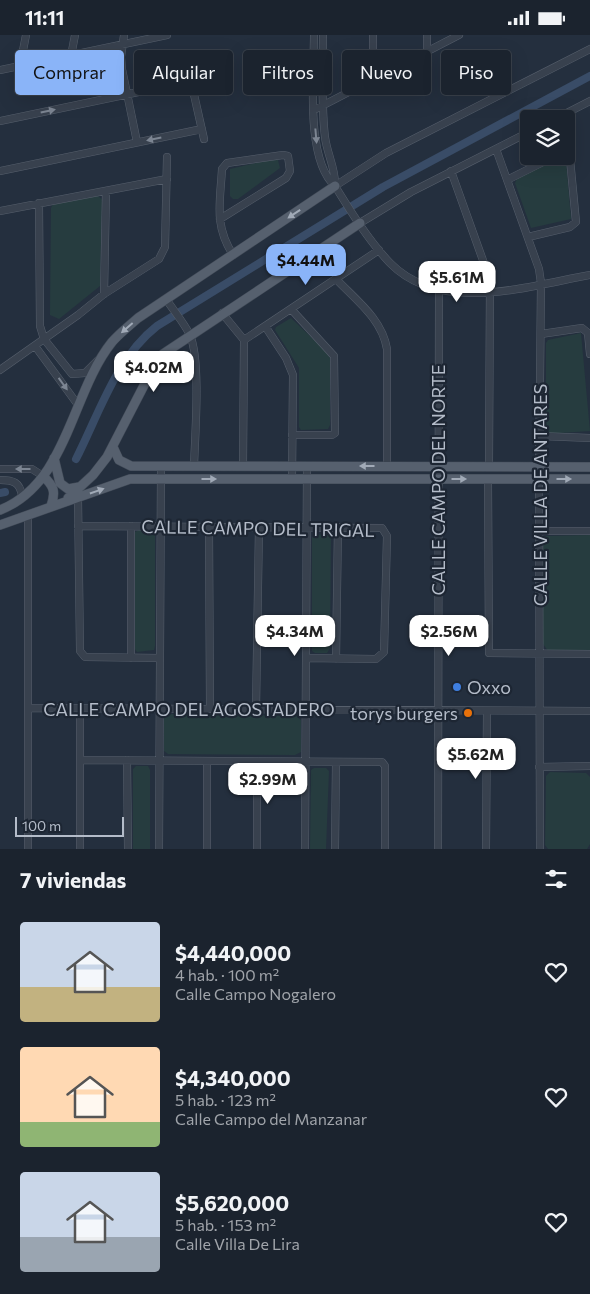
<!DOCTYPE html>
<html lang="es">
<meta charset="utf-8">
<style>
body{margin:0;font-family:Commissioner,sans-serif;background:#282f3a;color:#f1f3f6;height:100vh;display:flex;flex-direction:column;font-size:19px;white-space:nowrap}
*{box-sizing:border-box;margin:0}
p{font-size:16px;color:#a0a4aa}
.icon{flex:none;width:28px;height:28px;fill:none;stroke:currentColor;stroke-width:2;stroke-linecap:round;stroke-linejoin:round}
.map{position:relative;height:814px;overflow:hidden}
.side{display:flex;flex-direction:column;background:#1b232e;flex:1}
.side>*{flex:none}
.hud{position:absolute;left:15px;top:15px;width:560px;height:45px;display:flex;gap:10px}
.tools{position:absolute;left:520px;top:75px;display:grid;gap:10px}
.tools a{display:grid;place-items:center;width:55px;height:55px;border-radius:5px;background:#1b232e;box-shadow:0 5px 20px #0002,0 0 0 1px #39404a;font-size:25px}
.scale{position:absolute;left:15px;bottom:12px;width:109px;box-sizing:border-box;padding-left:5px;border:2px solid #b4bcc9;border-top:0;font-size:14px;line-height:18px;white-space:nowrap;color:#b4bcc9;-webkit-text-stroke:4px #1d2633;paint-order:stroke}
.price{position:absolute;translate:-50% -42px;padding:0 11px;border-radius:10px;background:#fff;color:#222;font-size:16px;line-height:32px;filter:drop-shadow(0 1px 2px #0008)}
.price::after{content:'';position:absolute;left:50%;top:30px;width:15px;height:11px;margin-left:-8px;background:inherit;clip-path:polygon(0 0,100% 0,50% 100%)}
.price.selected{background:#8ab4f8;color:#111}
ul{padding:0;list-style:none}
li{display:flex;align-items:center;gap:15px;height:125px;padding:0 20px}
li span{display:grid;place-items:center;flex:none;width:140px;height:100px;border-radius:5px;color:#555}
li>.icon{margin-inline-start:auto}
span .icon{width:60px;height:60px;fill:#fffc;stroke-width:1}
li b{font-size:21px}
h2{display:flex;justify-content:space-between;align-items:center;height:60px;padding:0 20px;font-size:21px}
.chip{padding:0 18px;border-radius:5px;background:#1b232e;box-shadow:0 5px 20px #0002,0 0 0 1px #39404a;font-size:18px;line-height:45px}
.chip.selected{background:#8ab4f8;color:#111}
.status{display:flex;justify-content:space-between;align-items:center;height:35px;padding:0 25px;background:#1b232e;direction:ltr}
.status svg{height:14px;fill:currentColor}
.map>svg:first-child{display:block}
.green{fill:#263c3f}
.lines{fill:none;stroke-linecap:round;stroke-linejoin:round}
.canal{stroke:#394c67;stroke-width:8}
.minor-casing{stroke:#565f6c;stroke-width:8}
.major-casing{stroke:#414a57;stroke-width:10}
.minor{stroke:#38414e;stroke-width:7}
.major{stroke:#56606e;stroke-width:9}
.oneway{fill:#7c8592}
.oneway2{fill:#a1aab7}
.shop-dot{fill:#3f7fe0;stroke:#1d2633;stroke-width:2}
.food-dot{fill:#e8710a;stroke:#1d2633;stroke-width:2}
.labels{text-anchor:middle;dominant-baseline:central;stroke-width:4.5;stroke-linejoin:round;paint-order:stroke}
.street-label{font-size:18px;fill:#b4bcc9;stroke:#1d2633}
.poi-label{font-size:18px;fill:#b4bcc9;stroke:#1d2633;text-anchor:start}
</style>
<div class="status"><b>11:11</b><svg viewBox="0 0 49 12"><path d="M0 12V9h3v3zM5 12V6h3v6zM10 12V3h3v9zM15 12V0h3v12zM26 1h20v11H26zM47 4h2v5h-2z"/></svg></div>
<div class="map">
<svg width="590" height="814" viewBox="0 0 590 814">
<rect width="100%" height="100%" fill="#242f3e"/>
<!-- green -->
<path class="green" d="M559 122 566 125 571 184 531 193 515 148 517 144Z
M273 124 278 125 280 133 238 164H233L230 161V134Z
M98 161 102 164 100 251 59 284 50 280 51 173 53 169Z
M291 283 327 317 330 323V390L328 394 301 395 299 392V333L275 295 276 292Z
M581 298 590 396 546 399V308L548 305Z
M139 495 150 496 155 500V611L154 615 137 617 134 613V502L135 497Z
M328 499 331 503 330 613 327 618H315L312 616V503L314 500Z
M590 500V616H548L543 609V504L546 501Z
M169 679 296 681 301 685V717L295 720 168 719 164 716V683Z
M136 731H148L150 735V814H133V734Z
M314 733H326L329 736 326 814H310L311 735Z
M550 737 586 738 590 742V809L587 814H548L545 810 546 741Z"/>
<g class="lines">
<!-- canal -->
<path class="canal" d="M76 424C99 379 116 323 157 291L383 152 590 41
M0 458 5 457"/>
<!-- minor casing -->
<g class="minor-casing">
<path id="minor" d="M124 0 121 22 122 34 137 107
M314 0C314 38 305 125 335 151 351 177 369 206 390 228 441 280 528 251 590 240
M323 0C323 34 321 69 325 102 327 119 336 134 335 151
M427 19V0
M71 21 75 0
M186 24 204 104
M20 31 26 0
M0 35 167 0
M373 46V0
M314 75 459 0
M555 84 590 66
M0 86 191 46
M496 114 539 234 541 248 539 444 540 814
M0 136 202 94
M451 136 490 245 489 430
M507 145 555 121
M335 151 386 118 590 14
M39 168 40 291 44 304 72 339 85 338 98 325
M0 176 167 144
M220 184 286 143 290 136 288 121 283 120 227 128 222 134C220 169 214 190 233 220
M360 188 411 157 529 97
M528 202 570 192 576 187 570 124 566 119
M336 244C356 265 382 284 387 314V431
M104 259 106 156
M166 264C174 276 184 288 190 300 201 326 195 400 194 431
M291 274 334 321 335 398 332 400H292
M222 278 244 305 243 431
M265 291 286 323 293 340 292 444
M541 299 582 293 588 298 590 319
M244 305 379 215
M35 311 78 370
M0 335 78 280 104 259 159 224 165 212 167 122
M540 401 590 403
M0 434H32L43 441
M488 444 489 618 590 619
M0 445C13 445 20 447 22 461
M78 462 80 616 85 622 160 623
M78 491 382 493 387 501 384 617 376 624 306 623
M209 491 210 674
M539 496H590
M131 623V491
M336 624 338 492
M29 673 590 676
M80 673V814
M256 674 259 492
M80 725 382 727 385 731V814
M127 725 128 814
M539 732 590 731
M28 814V480
M159 814 161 432
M207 814V726
M257 814V727
M305 814 307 431
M335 814 336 727
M438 814 439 255
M486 814 487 676"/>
</g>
<!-- major casing -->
<g class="major-casing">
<path id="major" d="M113 412 119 425 131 431 590 432
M54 423 60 448 68 454 79 452
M43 441C54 451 56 457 51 471
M68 463 93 440 107 422 154 331 163 319 360 188
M0 475C68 448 71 358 112 307 120 298 129 291 138 283L335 151
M0 490 130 444H590"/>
</g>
<!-- minor -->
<use href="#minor" class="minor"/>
<!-- major -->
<use href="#major" class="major"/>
</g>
<!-- one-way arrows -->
<defs><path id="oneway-solid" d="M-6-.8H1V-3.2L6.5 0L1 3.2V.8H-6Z" transform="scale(1.25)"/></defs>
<g class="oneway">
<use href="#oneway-solid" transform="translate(48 76) rotate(-12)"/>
<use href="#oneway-solid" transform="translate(316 101) rotate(85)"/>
<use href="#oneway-solid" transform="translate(154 104) rotate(168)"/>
<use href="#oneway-solid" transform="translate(63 349) rotate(54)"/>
<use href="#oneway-solid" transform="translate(23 434) rotate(180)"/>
</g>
<g class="oneway2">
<use href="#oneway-solid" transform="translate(294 179) rotate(146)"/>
<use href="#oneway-solid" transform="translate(127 293) rotate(139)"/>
<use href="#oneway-solid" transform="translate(367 431) rotate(180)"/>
<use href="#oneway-solid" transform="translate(209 444)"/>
<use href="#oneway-solid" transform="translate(459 444)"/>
<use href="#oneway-solid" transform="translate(564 444)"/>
<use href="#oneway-solid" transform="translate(97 456) rotate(-19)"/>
</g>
<!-- markers -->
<circle class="shop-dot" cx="457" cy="652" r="5"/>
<circle class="food-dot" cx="468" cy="678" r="5"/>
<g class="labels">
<!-- street labels -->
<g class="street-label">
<text transform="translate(438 445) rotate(-90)">CALLE CAMPO DEL NORTE</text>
<text transform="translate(540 460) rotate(-90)">CALLE VILLA DE ANTARES</text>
<text transform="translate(258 493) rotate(1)">CALLE CAMPO DEL TRIGAL</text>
<text x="189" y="674">CALLE CAMPO DEL AGOSTADERO</text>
</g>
<!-- poi labels -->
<g class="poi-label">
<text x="467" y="652">Oxxo</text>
<text x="458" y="678" text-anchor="end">torys burgers</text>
</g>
</g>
</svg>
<div class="tools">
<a><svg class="icon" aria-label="layers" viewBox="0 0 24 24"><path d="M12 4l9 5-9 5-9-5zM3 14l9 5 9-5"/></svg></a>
</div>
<div class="scale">100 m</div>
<b class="price selected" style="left:306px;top:251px">$4.44M</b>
<b class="price" style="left:457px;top:268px">$5.61M</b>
<b class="price" style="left:154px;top:358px">$4.02M</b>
<b class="price" style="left:295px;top:622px">$4.34M</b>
<b class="price" style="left:449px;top:622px">$2.56M</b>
<b class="price" style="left:476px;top:745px">$5.62M</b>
<b class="price" style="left:268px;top:770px">$2.99M</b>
<div class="hud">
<a class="chip selected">Comprar</a>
<a class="chip">Alquilar</a>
<a class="chip">Filtros</a>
<a class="chip">Nuevo</a>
<a class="chip">Piso</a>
</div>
</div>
<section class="side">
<h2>7 viviendas<svg class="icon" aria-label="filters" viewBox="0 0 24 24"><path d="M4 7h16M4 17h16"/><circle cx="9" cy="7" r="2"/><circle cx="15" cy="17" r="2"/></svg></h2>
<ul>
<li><span style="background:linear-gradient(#c9d6e8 65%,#c2b280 0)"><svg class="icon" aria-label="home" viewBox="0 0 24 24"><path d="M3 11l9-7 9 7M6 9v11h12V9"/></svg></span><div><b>$4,440,000</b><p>4 hab. · 100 m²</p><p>Calle Campo Nogalero</p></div><svg class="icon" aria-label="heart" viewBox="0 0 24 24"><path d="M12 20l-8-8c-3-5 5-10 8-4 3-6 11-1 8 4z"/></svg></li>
<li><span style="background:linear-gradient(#ffd9b3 75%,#8fb573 0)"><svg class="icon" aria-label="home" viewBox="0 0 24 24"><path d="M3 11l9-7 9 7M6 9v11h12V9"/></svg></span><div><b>$4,340,000</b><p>5 hab. · 123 m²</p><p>Calle Campo del Manzanar</p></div><svg class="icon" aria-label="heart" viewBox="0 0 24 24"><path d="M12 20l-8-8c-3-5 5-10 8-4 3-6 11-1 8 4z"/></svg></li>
<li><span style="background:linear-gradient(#c9d6e8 65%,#9aa5b1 0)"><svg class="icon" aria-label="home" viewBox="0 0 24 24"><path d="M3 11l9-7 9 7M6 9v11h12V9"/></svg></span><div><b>$5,620,000</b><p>5 hab. · 153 m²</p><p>Calle Villa De Lira</p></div><svg class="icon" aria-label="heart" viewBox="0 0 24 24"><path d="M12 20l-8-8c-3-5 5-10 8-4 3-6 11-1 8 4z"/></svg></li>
</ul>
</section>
